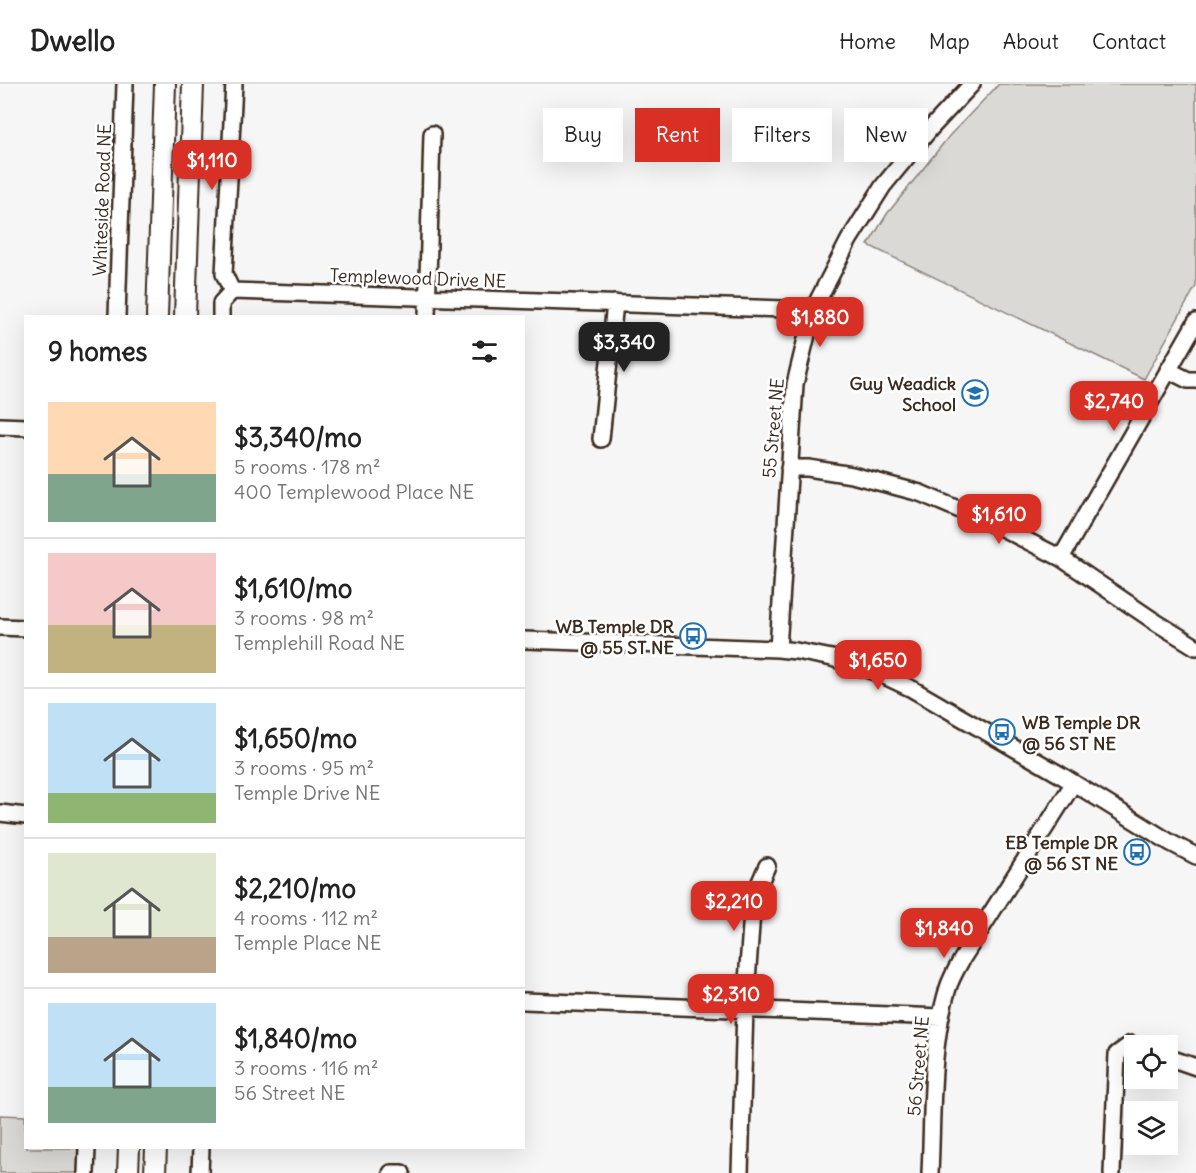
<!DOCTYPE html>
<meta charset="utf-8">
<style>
body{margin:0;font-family:Delius,sans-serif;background:#f6f6f6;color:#222;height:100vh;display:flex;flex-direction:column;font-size:22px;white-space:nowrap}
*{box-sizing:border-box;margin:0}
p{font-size:20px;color:#767676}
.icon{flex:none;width:33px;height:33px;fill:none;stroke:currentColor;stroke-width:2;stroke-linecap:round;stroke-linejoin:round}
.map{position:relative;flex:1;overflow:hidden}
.drawer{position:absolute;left:24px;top:231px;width:501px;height:834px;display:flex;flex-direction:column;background:#fff;border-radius:0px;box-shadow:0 6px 24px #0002}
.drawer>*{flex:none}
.top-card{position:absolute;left:543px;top:24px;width:562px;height:54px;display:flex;gap:12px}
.tools{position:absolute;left:1124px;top:951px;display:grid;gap:12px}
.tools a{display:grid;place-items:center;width:54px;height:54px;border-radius:0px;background:#fff;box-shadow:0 6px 24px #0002;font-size:30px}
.price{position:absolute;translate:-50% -51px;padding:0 14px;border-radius:12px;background:#d93025;color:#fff;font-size:20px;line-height:39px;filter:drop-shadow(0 2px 3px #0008)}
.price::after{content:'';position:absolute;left:50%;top:36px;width:18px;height:14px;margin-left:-9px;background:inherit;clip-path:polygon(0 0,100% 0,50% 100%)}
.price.active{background:#222;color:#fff}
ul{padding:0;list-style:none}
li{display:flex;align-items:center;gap:18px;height:150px;padding:0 24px}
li+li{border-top:2px solid #e0e0e0}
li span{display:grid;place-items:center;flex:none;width:168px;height:120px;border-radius:0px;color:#555}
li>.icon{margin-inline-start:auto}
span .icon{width:72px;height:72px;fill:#fffc;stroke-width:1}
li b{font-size:26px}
h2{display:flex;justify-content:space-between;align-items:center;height:72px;padding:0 24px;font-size:26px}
.tag{padding:0 21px;border-radius:0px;background:#fff;box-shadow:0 6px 24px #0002;font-size:21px;line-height:54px}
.tag.active{background:#d93025;color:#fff}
header{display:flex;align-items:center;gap:36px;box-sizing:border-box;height:84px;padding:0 30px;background:#fff;border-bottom:2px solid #e0e0e0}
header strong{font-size:28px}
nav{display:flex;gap:33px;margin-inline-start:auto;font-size:21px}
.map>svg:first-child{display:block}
.green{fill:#dbd9d6;stroke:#8b827a;stroke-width:1.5}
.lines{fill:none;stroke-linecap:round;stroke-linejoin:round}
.minor-casing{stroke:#3b2a1e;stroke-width:20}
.major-casing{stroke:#3b2a1e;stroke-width:24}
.minor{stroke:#fff;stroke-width:15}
.major{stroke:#fff;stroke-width:20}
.labels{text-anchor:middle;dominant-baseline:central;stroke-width:5;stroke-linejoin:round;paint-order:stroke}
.street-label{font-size:18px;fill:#3b2a1e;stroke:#fff}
.poi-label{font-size:18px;font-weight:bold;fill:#3b2a1e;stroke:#fff;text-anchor:end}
</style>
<header>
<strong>Dwello</strong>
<nav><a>Home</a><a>Map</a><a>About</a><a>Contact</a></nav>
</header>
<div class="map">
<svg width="1196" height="1089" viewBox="0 0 1196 1089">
<rect width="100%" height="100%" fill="#f7f6f6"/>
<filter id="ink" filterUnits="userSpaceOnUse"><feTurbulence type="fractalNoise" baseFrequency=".0167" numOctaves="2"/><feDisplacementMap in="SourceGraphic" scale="12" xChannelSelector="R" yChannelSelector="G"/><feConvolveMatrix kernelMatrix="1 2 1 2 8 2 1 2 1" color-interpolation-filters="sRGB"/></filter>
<g filter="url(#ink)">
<!-- green -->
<path class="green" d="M999 0H1196V202L1144 295 868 161 887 130 950 51Z
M0 1031 25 1032 26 1064H79L78 1089H0Z"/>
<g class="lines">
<!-- minor casing -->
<g class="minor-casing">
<path id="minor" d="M232 207 813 226
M232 207 224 190 234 0
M117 232 125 0
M221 232V219L232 207
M427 232 432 50
M1168 286 1188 296H1196
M0 342 26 343
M601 355 615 219
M789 384H808L852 391 920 409 1000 443 1061 474 1154 537 1196 563
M1061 474 1196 238
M0 543 26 544
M524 556 778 565 796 567 832 574 878 589 912 605 1059 690 1171 759 1196 772
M778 565 795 300 813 226 849 156 883 102 930 45 972 0
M0 729 26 732
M524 917 941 933
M1167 973 1196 983
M86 1089 87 1064
M200 1089 201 1064
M391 1089H402
M740 1089 745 925 753 814 767 782
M930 1089C933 1029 930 962 948 904 951 894 957 884 962 875L1073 700
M1112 1089 1117 970 1131 960 1136 962"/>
</g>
<!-- major casing -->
<g class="major-casing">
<path id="major" d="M157 232 165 0
M185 232 193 0
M128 1089 129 1064
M155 1089 156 1064"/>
</g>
<!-- minor -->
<use href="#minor" class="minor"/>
<!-- major -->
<use href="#major" class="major"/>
</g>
</g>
<!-- icons -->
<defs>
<g id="school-ring" transform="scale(1.35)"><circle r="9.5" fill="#fff" stroke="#1f6fb2" stroke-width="1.5"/><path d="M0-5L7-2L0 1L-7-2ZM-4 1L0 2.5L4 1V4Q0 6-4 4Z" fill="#1f6fb2"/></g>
<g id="bus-ring" transform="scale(1.35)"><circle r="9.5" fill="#fff" stroke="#1f6fb2" stroke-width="1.5"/><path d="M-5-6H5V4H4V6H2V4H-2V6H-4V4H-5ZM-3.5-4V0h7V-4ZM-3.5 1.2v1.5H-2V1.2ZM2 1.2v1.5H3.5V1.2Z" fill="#1f6fb2"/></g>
</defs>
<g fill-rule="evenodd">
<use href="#school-ring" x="975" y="309"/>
<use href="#bus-ring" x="693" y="552"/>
<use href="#bus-ring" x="1002" y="648"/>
<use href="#bus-ring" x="1137" y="768"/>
</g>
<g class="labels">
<!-- street labels -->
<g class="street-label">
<text transform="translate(102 116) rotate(-88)">Whiteside Road NE</text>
<text transform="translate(418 194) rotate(2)">Templewood Drive NE</text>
<text transform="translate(773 344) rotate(-85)">55 Street NE</text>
<text transform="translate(918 982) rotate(-85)">56 Street NE</text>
</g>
<!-- poi labels -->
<g class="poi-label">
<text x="956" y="299">Guy Weadick<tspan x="956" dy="21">School</tspan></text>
<text x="674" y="542">WB Temple DR<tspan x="674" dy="21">@ 55 ST NE</tspan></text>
<text x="1022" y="638" text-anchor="start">WB Temple DR<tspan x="1022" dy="21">@ 56 ST NE</tspan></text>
<text x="1118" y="758">EB Temple DR<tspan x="1118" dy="21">@ 56 ST NE</tspan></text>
</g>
</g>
</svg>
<div class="tools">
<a><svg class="icon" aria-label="locate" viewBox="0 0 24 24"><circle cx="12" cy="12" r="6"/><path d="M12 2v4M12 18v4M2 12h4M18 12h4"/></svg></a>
<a><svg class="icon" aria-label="layers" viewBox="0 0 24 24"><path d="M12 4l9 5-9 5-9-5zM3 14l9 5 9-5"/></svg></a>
</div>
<b class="price" style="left:212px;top:107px">$1,110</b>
<b class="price" style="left:820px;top:264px">$1,880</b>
<b class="price active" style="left:624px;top:289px">$3,340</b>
<b class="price" style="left:1114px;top:348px">$2,740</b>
<b class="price" style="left:999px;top:461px">$1,610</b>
<b class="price" style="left:878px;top:607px">$1,650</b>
<b class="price" style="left:734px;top:848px">$2,210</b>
<b class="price" style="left:944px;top:875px">$1,840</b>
<b class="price" style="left:731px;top:941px">$2,310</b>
<div class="top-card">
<a class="tag">Buy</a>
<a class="tag active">Rent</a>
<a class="tag">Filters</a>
<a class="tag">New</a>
</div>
<section class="drawer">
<h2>9 homes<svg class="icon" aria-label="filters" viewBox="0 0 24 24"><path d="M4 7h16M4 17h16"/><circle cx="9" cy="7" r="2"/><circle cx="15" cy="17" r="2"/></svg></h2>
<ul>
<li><span style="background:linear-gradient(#ffd9b3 60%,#7fa58c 0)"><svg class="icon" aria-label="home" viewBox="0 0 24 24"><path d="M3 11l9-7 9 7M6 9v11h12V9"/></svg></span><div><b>$3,340/mo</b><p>5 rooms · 178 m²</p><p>400 Templewood Place NE</p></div></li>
<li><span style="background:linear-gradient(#f6c9c9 60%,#c2b280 0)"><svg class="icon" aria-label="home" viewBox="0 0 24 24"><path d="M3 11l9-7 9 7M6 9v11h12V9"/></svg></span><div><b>$1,610/mo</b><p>3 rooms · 98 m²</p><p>Templehill Road NE</p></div></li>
<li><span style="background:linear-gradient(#bfe0f5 75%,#8fb573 0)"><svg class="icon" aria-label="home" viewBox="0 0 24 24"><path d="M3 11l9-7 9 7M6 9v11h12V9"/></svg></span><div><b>$1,650/mo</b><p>3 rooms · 95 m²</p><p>Temple Drive NE</p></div></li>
<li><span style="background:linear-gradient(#dfe7d0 70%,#b9a48a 0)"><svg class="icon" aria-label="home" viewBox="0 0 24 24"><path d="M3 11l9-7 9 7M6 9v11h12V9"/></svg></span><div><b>$2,210/mo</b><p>4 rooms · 112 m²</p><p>Temple Place NE</p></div></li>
<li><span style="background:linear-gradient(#bfe0f5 70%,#7fa58c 0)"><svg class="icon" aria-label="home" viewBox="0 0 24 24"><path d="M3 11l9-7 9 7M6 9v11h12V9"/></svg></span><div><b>$1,840/mo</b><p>3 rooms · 116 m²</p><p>56 Street NE</p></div></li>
</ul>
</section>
</div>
